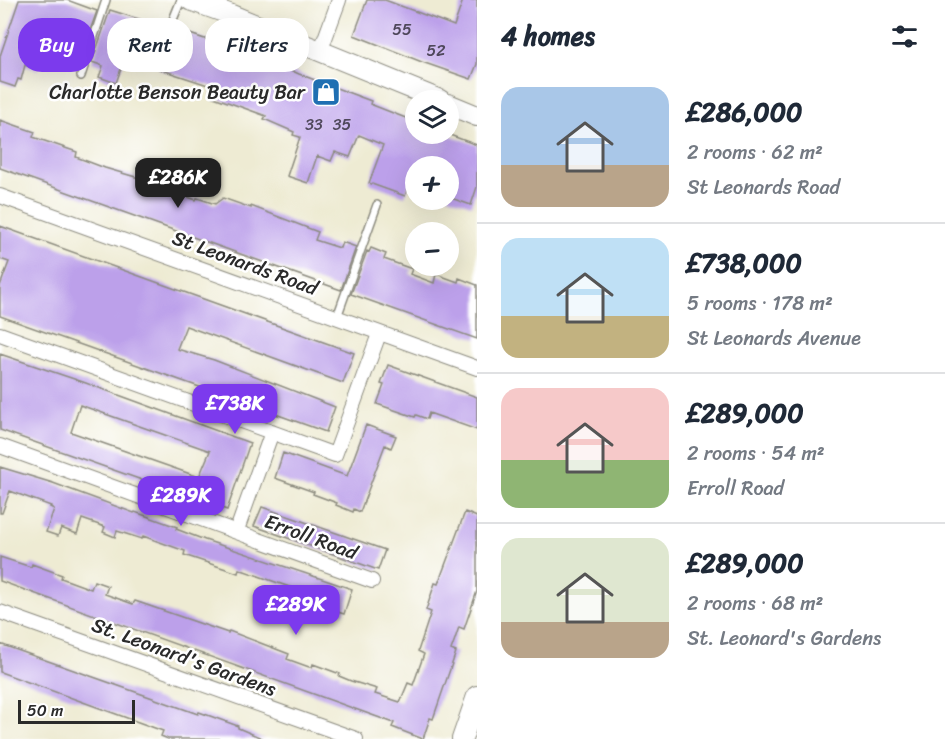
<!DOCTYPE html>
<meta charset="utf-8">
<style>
body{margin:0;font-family:Sriracha,sans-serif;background:#f2f2f3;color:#1f2937;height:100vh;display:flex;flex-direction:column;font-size:22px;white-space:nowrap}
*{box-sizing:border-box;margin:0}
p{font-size:20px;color:#747a83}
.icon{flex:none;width:33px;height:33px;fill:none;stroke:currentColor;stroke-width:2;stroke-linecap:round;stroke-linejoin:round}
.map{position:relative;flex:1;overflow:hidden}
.drawer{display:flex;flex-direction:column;background:#fff;width:468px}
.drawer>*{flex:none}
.guide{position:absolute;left:18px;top:18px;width:369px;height:54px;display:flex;gap:12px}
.fabs{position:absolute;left:405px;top:90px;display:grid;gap:12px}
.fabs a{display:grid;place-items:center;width:54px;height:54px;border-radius:50%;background:#fff;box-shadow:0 6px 24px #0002;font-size:30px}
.scale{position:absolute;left:18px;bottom:15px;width:117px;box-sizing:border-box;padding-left:6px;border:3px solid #2b2b2b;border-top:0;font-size:16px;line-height:21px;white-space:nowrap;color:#2b2b2b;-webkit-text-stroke:4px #fff;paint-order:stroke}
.price{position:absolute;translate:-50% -51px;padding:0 14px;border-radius:12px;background:#7c3aed;color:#fff;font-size:20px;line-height:39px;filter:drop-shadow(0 2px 3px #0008)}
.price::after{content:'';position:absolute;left:50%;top:36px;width:18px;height:14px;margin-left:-9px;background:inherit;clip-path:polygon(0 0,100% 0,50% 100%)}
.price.active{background:#222;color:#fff}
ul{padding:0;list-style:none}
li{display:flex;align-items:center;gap:18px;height:150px;padding:0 24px}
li+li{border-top:2px solid #e0e1e3}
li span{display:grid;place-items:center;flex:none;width:168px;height:120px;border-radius:18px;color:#555}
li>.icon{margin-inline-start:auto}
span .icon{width:72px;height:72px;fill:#fffc;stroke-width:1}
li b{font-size:26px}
h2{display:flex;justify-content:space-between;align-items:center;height:72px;padding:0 24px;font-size:26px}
.chip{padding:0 21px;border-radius:24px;background:#fff;box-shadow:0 6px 24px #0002;font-size:21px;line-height:54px}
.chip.active{background:#7c3aed;color:#fff}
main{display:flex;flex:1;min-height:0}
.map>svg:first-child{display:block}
.building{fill:#bca0ea;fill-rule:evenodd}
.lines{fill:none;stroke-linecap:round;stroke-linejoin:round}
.service-casing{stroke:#8c8b7f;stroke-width:10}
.minor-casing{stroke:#8c8b7f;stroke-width:16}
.secondary-casing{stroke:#8c8b7f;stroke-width:22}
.service{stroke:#fff;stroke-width:7}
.minor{stroke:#fff;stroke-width:14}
.secondary{stroke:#fff;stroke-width:20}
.labels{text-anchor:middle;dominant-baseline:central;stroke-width:5;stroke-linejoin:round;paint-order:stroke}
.number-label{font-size:16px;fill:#4f485b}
.poi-label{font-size:20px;fill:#2b2b2b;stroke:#fff;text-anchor:end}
.street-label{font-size:20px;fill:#2b2b2b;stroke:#fff}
</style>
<main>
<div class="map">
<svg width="477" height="739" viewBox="0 0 477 739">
<rect width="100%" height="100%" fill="#fff"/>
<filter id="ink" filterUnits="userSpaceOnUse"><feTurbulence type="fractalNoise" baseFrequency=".0167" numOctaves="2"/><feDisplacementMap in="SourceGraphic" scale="12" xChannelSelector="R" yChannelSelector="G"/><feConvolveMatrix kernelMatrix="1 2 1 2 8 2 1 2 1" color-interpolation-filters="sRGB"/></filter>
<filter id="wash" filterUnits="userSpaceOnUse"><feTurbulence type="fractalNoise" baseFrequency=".008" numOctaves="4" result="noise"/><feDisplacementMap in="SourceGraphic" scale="24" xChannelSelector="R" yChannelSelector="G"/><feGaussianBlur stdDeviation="1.35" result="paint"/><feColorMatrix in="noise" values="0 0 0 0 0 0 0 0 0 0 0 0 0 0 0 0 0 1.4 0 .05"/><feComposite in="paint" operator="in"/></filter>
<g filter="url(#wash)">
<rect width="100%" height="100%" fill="#eeebd3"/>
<g id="blocks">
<!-- building -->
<path class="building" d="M19 0H67L97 11 88 36 71 30 66 44 47 38 37 70 25 65 21 80 18 79 15 87 0 82V56Z
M367 0H385L454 26 463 0H477V64L471 79 422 62 354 35Z
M110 10 164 27 168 32H173L175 29 273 62 299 74 371 101 370 104 416 122V134H447L477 145V187L471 205 448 197V166H416V177L412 176 405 196 369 183 383 145 359 135 350 157 335 152 331 161 317 156 308 183 287 176 300 137 293 135 294 132 264 119 266 116 211 96 214 87 159 69 161 63 127 52 116 83 99 77 103 66 92 62Z
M0 120 35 132 33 137 77 152 76 157 105 168 139 178 140 172 159 179 156 185 196 200 197 198 215 204 223 198 251 208V206L318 232 315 240 340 248 342 242 356 247 341 290 0 168Z
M0 226 354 353 343 383 186 326 177 349 214 360 335 407 326 432 0 316V286L9 262 0 259Z
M371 248 386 254 384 259 412 269 410 274 434 283 436 274 458 282 459 278 477 285V339L351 294 367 251 369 252Z
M0 354 83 382 250 443 227 510 0 430ZM80 405 210 451 199 477 71 432Z
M388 365 477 397V430L429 413 427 419 416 415 415 417 377 404 384 385 381 384Z
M366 425 396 436 391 448 385 445 360 512 354 509 353 512 336 505 337 503 313 494 314 492 275 478 283 453 347 476Z
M0 467 53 483 134 513 135 512 177 527 176 529 205 540 352 589 344 614 310 603 312 595 239 569 238 573 184 555 185 551 143 536 142 539 117 531 115 537 103 532 105 527 82 519 77 534 61 528 58 536 46 532 54 509 50 507 51 506 10 491 2 513H0Z
M262 507 385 550 378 570 254 526Z
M465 512 477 517V591L464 629 459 627 455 639 451 650 456 652 433 719 430 718 423 739 392 727 394 723 0 581V557L31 567 32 564 62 575 61 578 91 589 94 581 108 586 105 594 133 604 135 601 228 633 229 631 289 654 287 659 309 667H312L313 664 340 674 339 676 351 681 377 689 375 694 400 702 408 683 413 685 424 654 418 651 431 612 426 610 435 583 438 584Z
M0 644 198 714 199 712 238 726V728L264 739H168L161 736 163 731 0 672Z"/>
</g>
</g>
<g filter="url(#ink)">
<use href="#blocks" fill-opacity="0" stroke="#8c8b7f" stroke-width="1.5"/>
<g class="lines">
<!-- service casing -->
<g class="service-casing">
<path id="service" d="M170 27 181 0
M81 76 106 0
M337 317 377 205"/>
</g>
<!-- minor casing -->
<g class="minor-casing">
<path id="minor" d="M320 52 339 0
M0 196 477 368
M0 334 335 455 379 334
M0 446 372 581
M237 530 272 432
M0 612 356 739"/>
</g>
<!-- secondary casing -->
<g class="secondary-casing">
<path id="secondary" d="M190 0 229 14 440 100
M448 104 477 116
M462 739 477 696"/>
</g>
<!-- service -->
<use href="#service" class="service"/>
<!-- minor -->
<use href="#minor" class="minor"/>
<!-- secondary -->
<use href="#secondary" class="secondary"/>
</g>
</g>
<!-- icons -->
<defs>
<g id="shop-square" transform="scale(1.5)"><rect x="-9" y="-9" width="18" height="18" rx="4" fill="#1f6fb2" stroke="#fff"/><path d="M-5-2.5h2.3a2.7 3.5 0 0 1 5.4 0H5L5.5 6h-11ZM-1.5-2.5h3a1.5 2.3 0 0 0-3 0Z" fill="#fff"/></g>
</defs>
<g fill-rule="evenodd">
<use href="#shop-square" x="326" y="92"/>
</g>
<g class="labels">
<!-- number labels -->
<g class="number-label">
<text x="402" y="29">55</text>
<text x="436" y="50">52</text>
<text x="314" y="124">33</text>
<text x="342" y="124">35</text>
</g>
<!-- poi labels -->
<g class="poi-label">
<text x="305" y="92">Charlotte Benson Beauty Bar</text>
</g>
<!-- street labels -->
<g class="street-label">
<text transform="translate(245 263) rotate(20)">St Leonards Road</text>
<text transform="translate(311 537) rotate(20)">Erroll Road</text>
<text transform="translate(184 657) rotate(20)">St. Leonard's Gardens</text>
</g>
</g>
</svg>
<div class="fabs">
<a><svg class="icon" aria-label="layers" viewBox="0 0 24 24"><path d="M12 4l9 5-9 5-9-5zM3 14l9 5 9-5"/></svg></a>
<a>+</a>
<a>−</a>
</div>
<div class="scale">50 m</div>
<b class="price active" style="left:178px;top:209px">£286K</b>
<b class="price" style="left:235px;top:435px">£738K</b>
<b class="price" style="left:181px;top:527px">£289K</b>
<b class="price" style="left:296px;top:636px">£289K</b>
<div class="guide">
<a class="chip active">Buy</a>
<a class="chip">Rent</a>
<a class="chip">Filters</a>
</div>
</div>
<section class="drawer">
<h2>4 homes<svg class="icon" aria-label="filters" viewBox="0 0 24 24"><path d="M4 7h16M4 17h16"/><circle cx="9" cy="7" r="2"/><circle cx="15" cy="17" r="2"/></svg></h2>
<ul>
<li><span style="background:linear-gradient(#a9c7e8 65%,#b9a48a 0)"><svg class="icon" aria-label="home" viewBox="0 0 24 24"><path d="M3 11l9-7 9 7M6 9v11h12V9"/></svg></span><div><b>£286,000</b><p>2 rooms · 62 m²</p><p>St Leonards Road</p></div></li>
<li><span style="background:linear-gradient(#bfe0f5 65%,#c2b280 0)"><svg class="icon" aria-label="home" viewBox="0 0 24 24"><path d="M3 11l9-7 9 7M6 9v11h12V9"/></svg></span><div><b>£738,000</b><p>5 rooms · 178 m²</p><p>St Leonards Avenue</p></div></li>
<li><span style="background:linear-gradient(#f6c9c9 60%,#8fb573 0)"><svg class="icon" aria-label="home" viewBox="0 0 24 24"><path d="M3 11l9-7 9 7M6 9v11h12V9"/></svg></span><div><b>£289,000</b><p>2 rooms · 54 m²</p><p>Erroll Road</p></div></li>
<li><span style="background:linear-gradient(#dfe7d0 70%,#b9a48a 0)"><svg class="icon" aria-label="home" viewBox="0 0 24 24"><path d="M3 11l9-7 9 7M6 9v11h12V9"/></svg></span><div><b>£289,000</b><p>2 rooms · 68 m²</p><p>St. Leonard's Gardens</p></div></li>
</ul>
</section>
</main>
